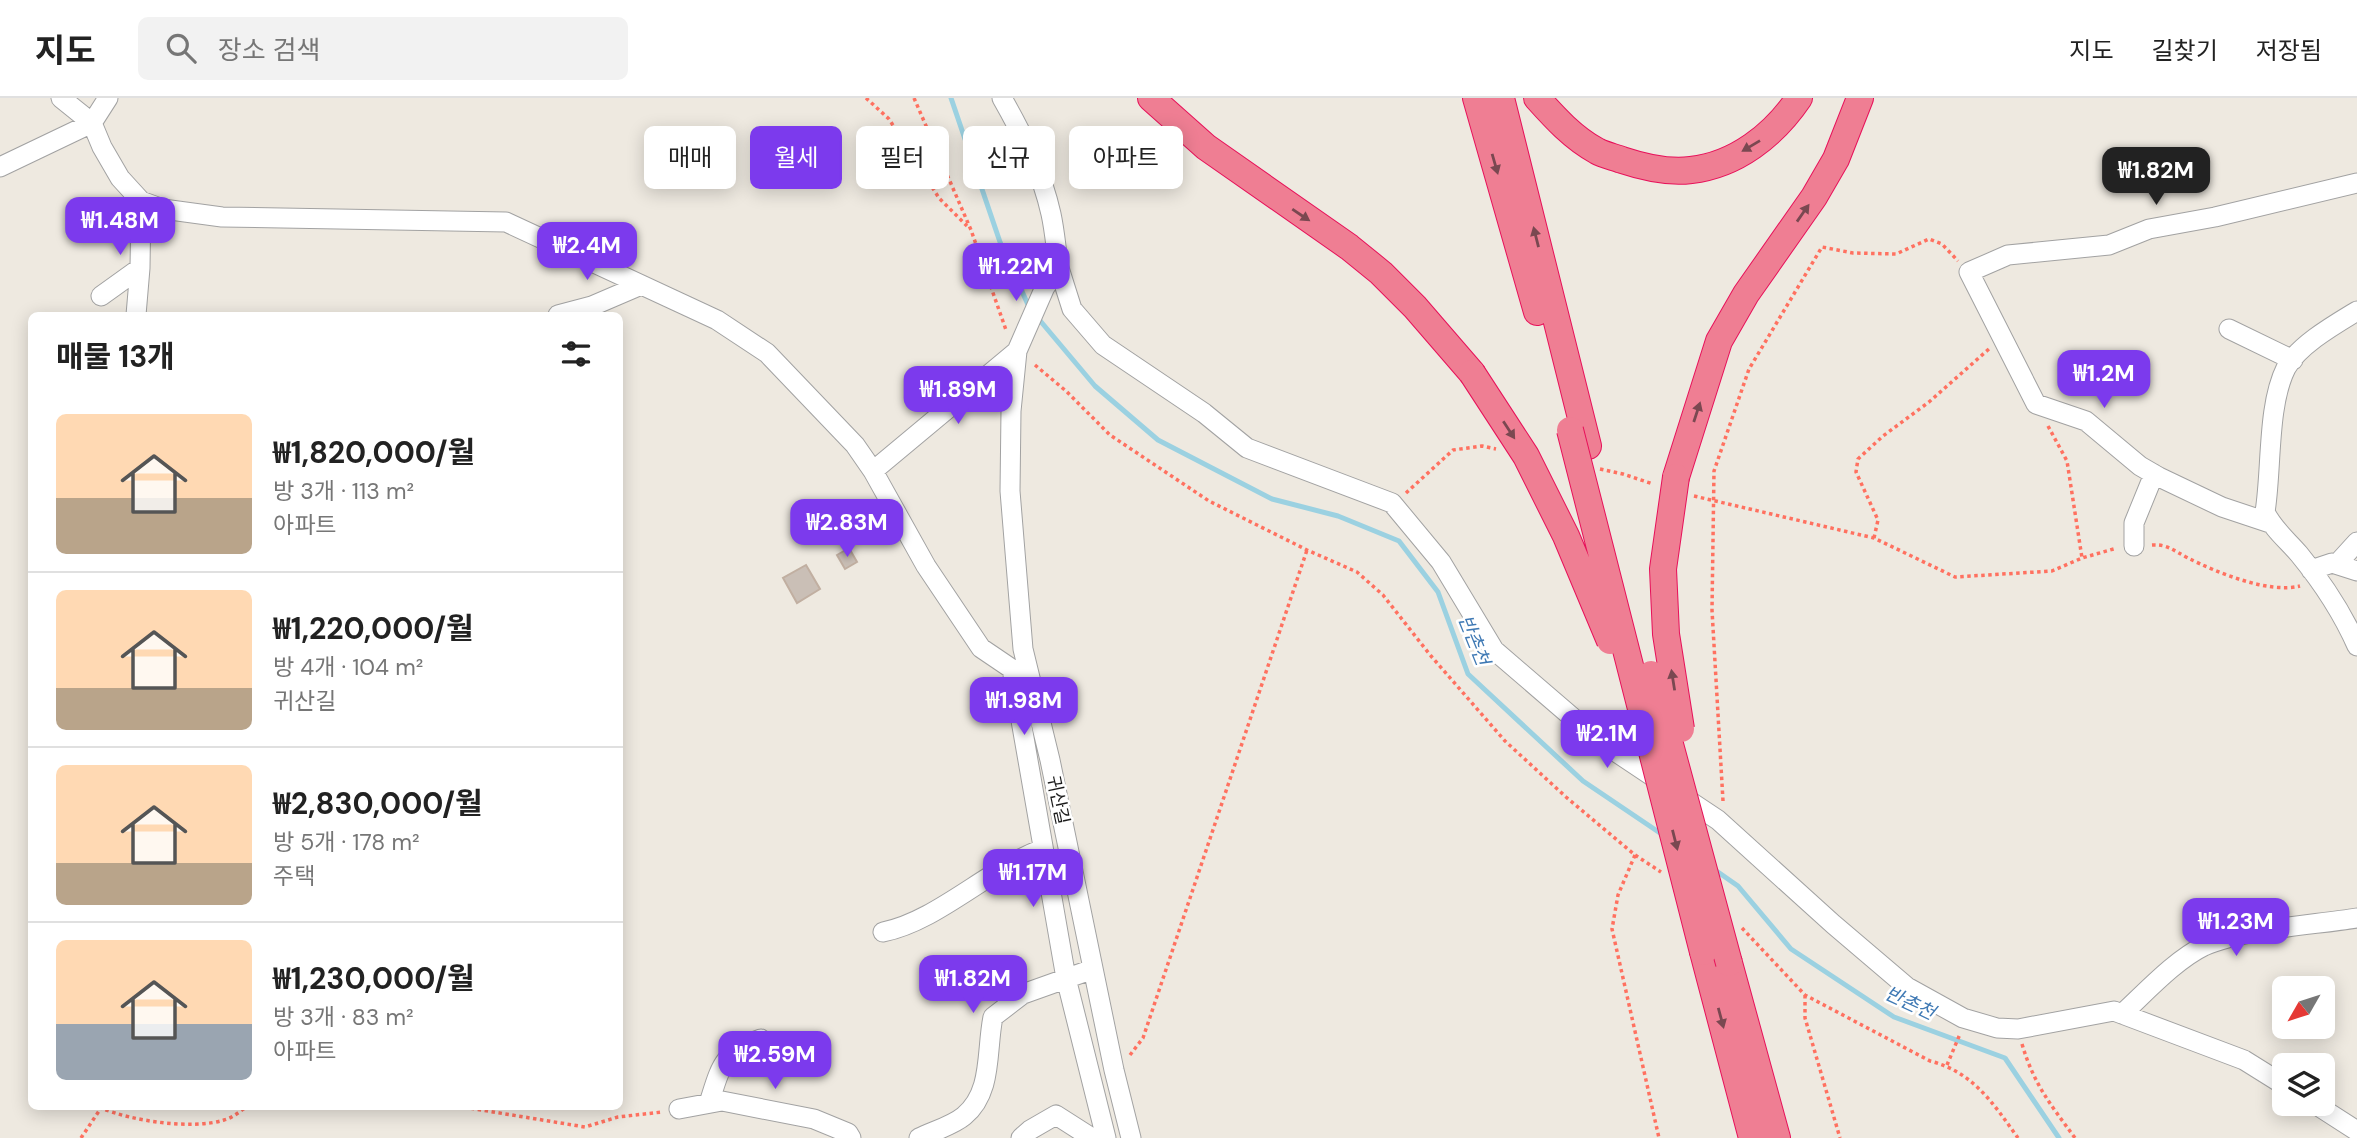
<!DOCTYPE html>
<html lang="ko">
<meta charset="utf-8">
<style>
body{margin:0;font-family:"DM Sans","Noto Sans KR",sans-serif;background:#f2f2f2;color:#222;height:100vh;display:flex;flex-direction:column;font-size:26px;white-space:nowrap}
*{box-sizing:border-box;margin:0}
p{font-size:23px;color:#767676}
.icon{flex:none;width:38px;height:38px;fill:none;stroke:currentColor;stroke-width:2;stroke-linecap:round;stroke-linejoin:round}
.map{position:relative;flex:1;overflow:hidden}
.details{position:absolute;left:28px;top:214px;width:595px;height:798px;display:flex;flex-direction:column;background:#fff;border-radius:10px;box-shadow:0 4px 18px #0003}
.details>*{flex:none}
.hud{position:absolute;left:644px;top:28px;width:665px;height:63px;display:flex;gap:14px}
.needle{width:46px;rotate:231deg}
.controls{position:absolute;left:2272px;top:878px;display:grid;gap:14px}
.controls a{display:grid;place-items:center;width:63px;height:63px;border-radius:10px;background:#fff;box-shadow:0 4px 18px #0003;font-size:35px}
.price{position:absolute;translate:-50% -60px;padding:0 16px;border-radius:14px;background:#7c3aed;color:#fff;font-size:23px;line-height:46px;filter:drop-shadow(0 2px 4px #0008)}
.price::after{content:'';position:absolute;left:50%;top:42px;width:21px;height:16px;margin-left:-10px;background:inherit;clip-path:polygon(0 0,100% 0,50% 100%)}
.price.current{background:#222;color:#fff}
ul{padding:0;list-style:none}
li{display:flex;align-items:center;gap:21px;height:175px;padding:0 28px}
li+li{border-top:2px solid #e0e0e0}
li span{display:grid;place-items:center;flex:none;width:196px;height:140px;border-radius:10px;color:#555}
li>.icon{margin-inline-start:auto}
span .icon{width:84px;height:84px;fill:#fffc;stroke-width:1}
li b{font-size:30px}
h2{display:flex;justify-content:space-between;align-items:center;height:84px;padding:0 28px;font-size:30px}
.tag{padding:0 24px;border-radius:10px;background:#fff;box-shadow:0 4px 18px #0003;font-size:24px;line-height:63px}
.tag.current{background:#7c3aed;color:#fff}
header{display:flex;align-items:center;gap:42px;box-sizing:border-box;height:98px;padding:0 35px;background:#fff;border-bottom:2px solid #e0e0e0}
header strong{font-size:33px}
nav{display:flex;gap:38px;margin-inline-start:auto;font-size:24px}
.search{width:490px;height:63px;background:#f2f2f2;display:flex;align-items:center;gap:18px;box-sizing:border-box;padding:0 24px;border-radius:10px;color:#767676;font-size:26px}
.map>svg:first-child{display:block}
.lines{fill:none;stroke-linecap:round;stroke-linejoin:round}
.stream{stroke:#9bd1e1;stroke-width:5}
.building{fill:#cabfb6;stroke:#c1afa1;stroke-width:2}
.minor-casing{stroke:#a2a2a2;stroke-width:21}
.highway-casing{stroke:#e7115a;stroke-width:28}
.path{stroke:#ff7160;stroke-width:3.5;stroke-dasharray:3.5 3.5;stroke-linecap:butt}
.minor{stroke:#fff;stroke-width:19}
.highway{stroke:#ef7e93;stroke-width:26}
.highway-bridge-casing{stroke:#e7115a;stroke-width:28;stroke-linecap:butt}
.highway-bridge{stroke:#ef7e93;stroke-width:26}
.oneway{fill:#7a4851}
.labels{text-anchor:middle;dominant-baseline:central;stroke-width:5;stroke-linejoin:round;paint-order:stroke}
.street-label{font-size:18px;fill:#1b1b1b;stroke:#fff}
.water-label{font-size:19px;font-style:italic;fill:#3f79b4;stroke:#fff}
</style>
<header>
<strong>지도</strong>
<div class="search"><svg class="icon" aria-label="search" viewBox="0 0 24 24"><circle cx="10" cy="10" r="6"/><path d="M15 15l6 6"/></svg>장소 검색</div>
<nav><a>지도</a><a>길찾기</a><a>저장됨</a></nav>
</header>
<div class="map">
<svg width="2357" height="1040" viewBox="0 0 2357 1040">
<rect width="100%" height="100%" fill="#eee9e0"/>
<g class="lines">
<!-- stream -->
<path class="stream" d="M951 0 1000 144 1029 209
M1037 219 1095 288 1158 342 1272 401 1338 418 1399 443 1438 494 1468 576 1583 683 1663 737
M1715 772 1738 788 1791 851 1894 919 2005 960 2059 1040"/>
</g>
<!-- building -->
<path class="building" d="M849 450 857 464 845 471 837 457Z
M806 467 820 491 797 505 783 480Z"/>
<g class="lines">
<!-- minor casing -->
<g class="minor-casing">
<path id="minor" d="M108 0 92 25 102 49 120 80 141 103 163 111 222 119 506 124 717 222 767 255 855 347 873 373 926 468 981 550 1012 571 1028 573
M1002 0C1023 37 1042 75 1051 116 1055 134 1056 152 1059 170L1045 189 1017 253 1011 313 1010 393 1023 551 1050 662 1114 972 1131 1040
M0 69 92 25 61 0
M1059 170 1072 211 1103 247 1204 315 1247 350 1392 405 1441 464 1494 552 1601 644 1718 722 1833 826 1907 889 1963 920 1997 930 2018 931 2114 913 2244 962 2284 987
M101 198 140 170
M2357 213C2334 227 2299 247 2286 270 2267 308 2272 371 2265 414 2273 431 2287 442 2299 456 2322 484 2342 514 2357 548
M136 217 140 170 141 103
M558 217 592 208 641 187
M2229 231 2293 262
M873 373 1017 253
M2270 425 2222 409 2159 379 2140 368 2086 323 2036 306 1969 174 2008 157 2109 147 2149 131 2215 119 2357 85
M2134 448V425L2154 376
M2337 466 2357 444
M2311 472 2332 465 2357 473
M1012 571 1066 880 1106 1040
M883 834C938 823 989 770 1043 751
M2122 916C2145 895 2175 862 2204 848 2242 831 2314 827 2357 820
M709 1005C721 968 722 955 761 941
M2315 1006 2357 1033
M679 1011 722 1003 814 1021 848 1035 851 1040
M919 1040C933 1033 952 1028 964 1018 993 994 986 953 993 919L1023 896 1093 871
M1021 1040 1030 1032 1056 1017 1092 1040"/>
</g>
<!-- highway casing -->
<g class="highway-casing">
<path id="highway" d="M1151 0 1206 49 1349 149 1381 175 1415 209 1472 275
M1476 0 1537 214
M1501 0 1588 348
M1537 0C1555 20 1573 40 1597 53 1604 57 1614 59 1622 62 1643 69 1668 75 1691 72 1736 67 1774 37 1799 0
M1676 379 1719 243 1746 196 1814 99 1836 61 1860 0
M1703 854 1752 1040
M1729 865 1777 1040"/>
</g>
<!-- path -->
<path class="path" d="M866 0 889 21 939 100 967 128
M914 0 971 132 1006 232
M1035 267 1066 293 1110 337 1209 403 1307 452 1357 474 1383 497 1431 558 1505 643 1566 699 1635 757 1661 774
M2048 328 2067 363 2082 460
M1600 371 1623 376 1653 386
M1406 395 1453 352 1482 348 1496 351
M1694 398 1874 440 1955 479 2052 473 2082 460 2117 450
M1874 440 1878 422 1856 374 1858 361 1883 338 1929 304 1990 250
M2152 447C2168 446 2174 453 2188 460 2216 474 2268 496 2300 488
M1723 703 1712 512 1714 373 1749 271 1822 149 1853 155 1896 156 1929 141 1942 146 1958 163
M1635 757 1618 797 1612 831 1659 1040
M1742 830 1805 897 1930 963C1973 974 1993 1005 2018 1040
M1805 897V920L1840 1040
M2022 946C2034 987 2051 1007 2075 1040
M1130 957 1143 940 1307 452
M1947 967 1960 936
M101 1008V1010C132 1023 192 1032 224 1022 233 1020 240 1013 248 1008
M457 1008 585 1029 618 1019 662 1014
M81 1040 101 1010"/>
<!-- minor -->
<use href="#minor" class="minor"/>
<!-- highway -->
<use href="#highway" class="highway"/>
<!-- highway-bridge casing -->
<g class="highway-bridge-casing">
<path id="highway-bridge" d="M1472 275 1526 358 1566 438 1610 543
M1570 332 1703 854
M1676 379 1663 471 1666 536 1681 631
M1651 576 1729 865"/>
</g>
<!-- highway-bridge -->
<use href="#highway-bridge" class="highway-bridge"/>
</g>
<!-- one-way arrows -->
<defs><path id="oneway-solid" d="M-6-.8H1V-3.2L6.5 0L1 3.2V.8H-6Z" transform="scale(1.75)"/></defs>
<g class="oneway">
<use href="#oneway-solid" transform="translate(1751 48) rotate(149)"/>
<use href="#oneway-solid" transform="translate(1495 66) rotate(74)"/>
<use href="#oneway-solid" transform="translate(1803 115) rotate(-55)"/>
<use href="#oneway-solid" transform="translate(1301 117) rotate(34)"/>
<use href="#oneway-solid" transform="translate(1536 139) rotate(-104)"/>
<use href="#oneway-solid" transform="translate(1697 314) rotate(-72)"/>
<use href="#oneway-solid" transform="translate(1509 332) rotate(57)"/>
<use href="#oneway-solid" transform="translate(1673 582) rotate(-99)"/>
<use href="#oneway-solid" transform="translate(1675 742) rotate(76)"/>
<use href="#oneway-solid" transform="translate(1721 920) rotate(75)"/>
</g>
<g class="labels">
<!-- street labels -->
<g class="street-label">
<text transform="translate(1058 702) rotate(78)">귀산길</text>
</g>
<!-- water labels -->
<g class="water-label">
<text transform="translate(1474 542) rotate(68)">반촌천</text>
<text transform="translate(1910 905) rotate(25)">반촌천</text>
</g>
</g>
</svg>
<div class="controls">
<a><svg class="needle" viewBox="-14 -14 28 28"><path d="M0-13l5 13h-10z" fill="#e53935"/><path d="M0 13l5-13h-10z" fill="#767676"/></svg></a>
<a><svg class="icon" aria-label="layers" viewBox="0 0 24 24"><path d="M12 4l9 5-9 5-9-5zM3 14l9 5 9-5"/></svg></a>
</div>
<b class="price current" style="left:2156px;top:109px">₩1.82M</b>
<b class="price" style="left:120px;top:159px">₩1.48M</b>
<b class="price" style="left:587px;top:184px">₩2.4M</b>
<b class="price" style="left:1016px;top:205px">₩1.22M</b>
<b class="price" style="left:2104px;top:312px">₩1.2M</b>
<b class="price" style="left:958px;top:328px">₩1.89M</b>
<b class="price" style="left:847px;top:461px">₩2.83M</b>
<b class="price" style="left:1024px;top:639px">₩1.98M</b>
<b class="price" style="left:1607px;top:672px">₩2.1M</b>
<b class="price" style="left:1033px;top:811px">₩1.17M</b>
<b class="price" style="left:2236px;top:860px">₩1.23M</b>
<b class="price" style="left:973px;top:917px">₩1.82M</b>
<b class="price" style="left:775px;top:993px">₩2.59M</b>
<div class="hud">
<a class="tag">매매</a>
<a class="tag current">월세</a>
<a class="tag">필터</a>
<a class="tag">신규</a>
<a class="tag">아파트</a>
</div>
<section class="details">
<h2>매물 13개<svg class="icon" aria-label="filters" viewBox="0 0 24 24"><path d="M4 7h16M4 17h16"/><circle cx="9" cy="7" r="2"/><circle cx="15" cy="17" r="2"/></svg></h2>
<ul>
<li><span style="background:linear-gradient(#ffd9b3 60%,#b9a48a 0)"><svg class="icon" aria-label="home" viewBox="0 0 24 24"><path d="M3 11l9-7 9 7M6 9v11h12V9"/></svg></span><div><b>₩1,820,000/월</b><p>방 3개 · 113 m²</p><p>아파트</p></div></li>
<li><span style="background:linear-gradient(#ffd9b3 70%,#b9a48a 0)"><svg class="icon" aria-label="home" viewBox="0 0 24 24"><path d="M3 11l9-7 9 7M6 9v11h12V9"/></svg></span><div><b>₩1,220,000/월</b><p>방 4개 · 104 m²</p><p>귀산길</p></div></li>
<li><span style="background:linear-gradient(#ffd9b3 70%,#b9a48a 0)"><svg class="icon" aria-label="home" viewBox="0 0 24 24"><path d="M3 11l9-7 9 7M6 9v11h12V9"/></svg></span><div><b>₩2,830,000/월</b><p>방 5개 · 178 m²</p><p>주택</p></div></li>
<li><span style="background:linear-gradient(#ffd9b3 60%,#9aa5b1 0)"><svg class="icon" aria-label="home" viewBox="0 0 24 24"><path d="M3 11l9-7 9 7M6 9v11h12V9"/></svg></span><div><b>₩1,230,000/월</b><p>방 3개 · 83 m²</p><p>아파트</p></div></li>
</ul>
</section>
</div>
